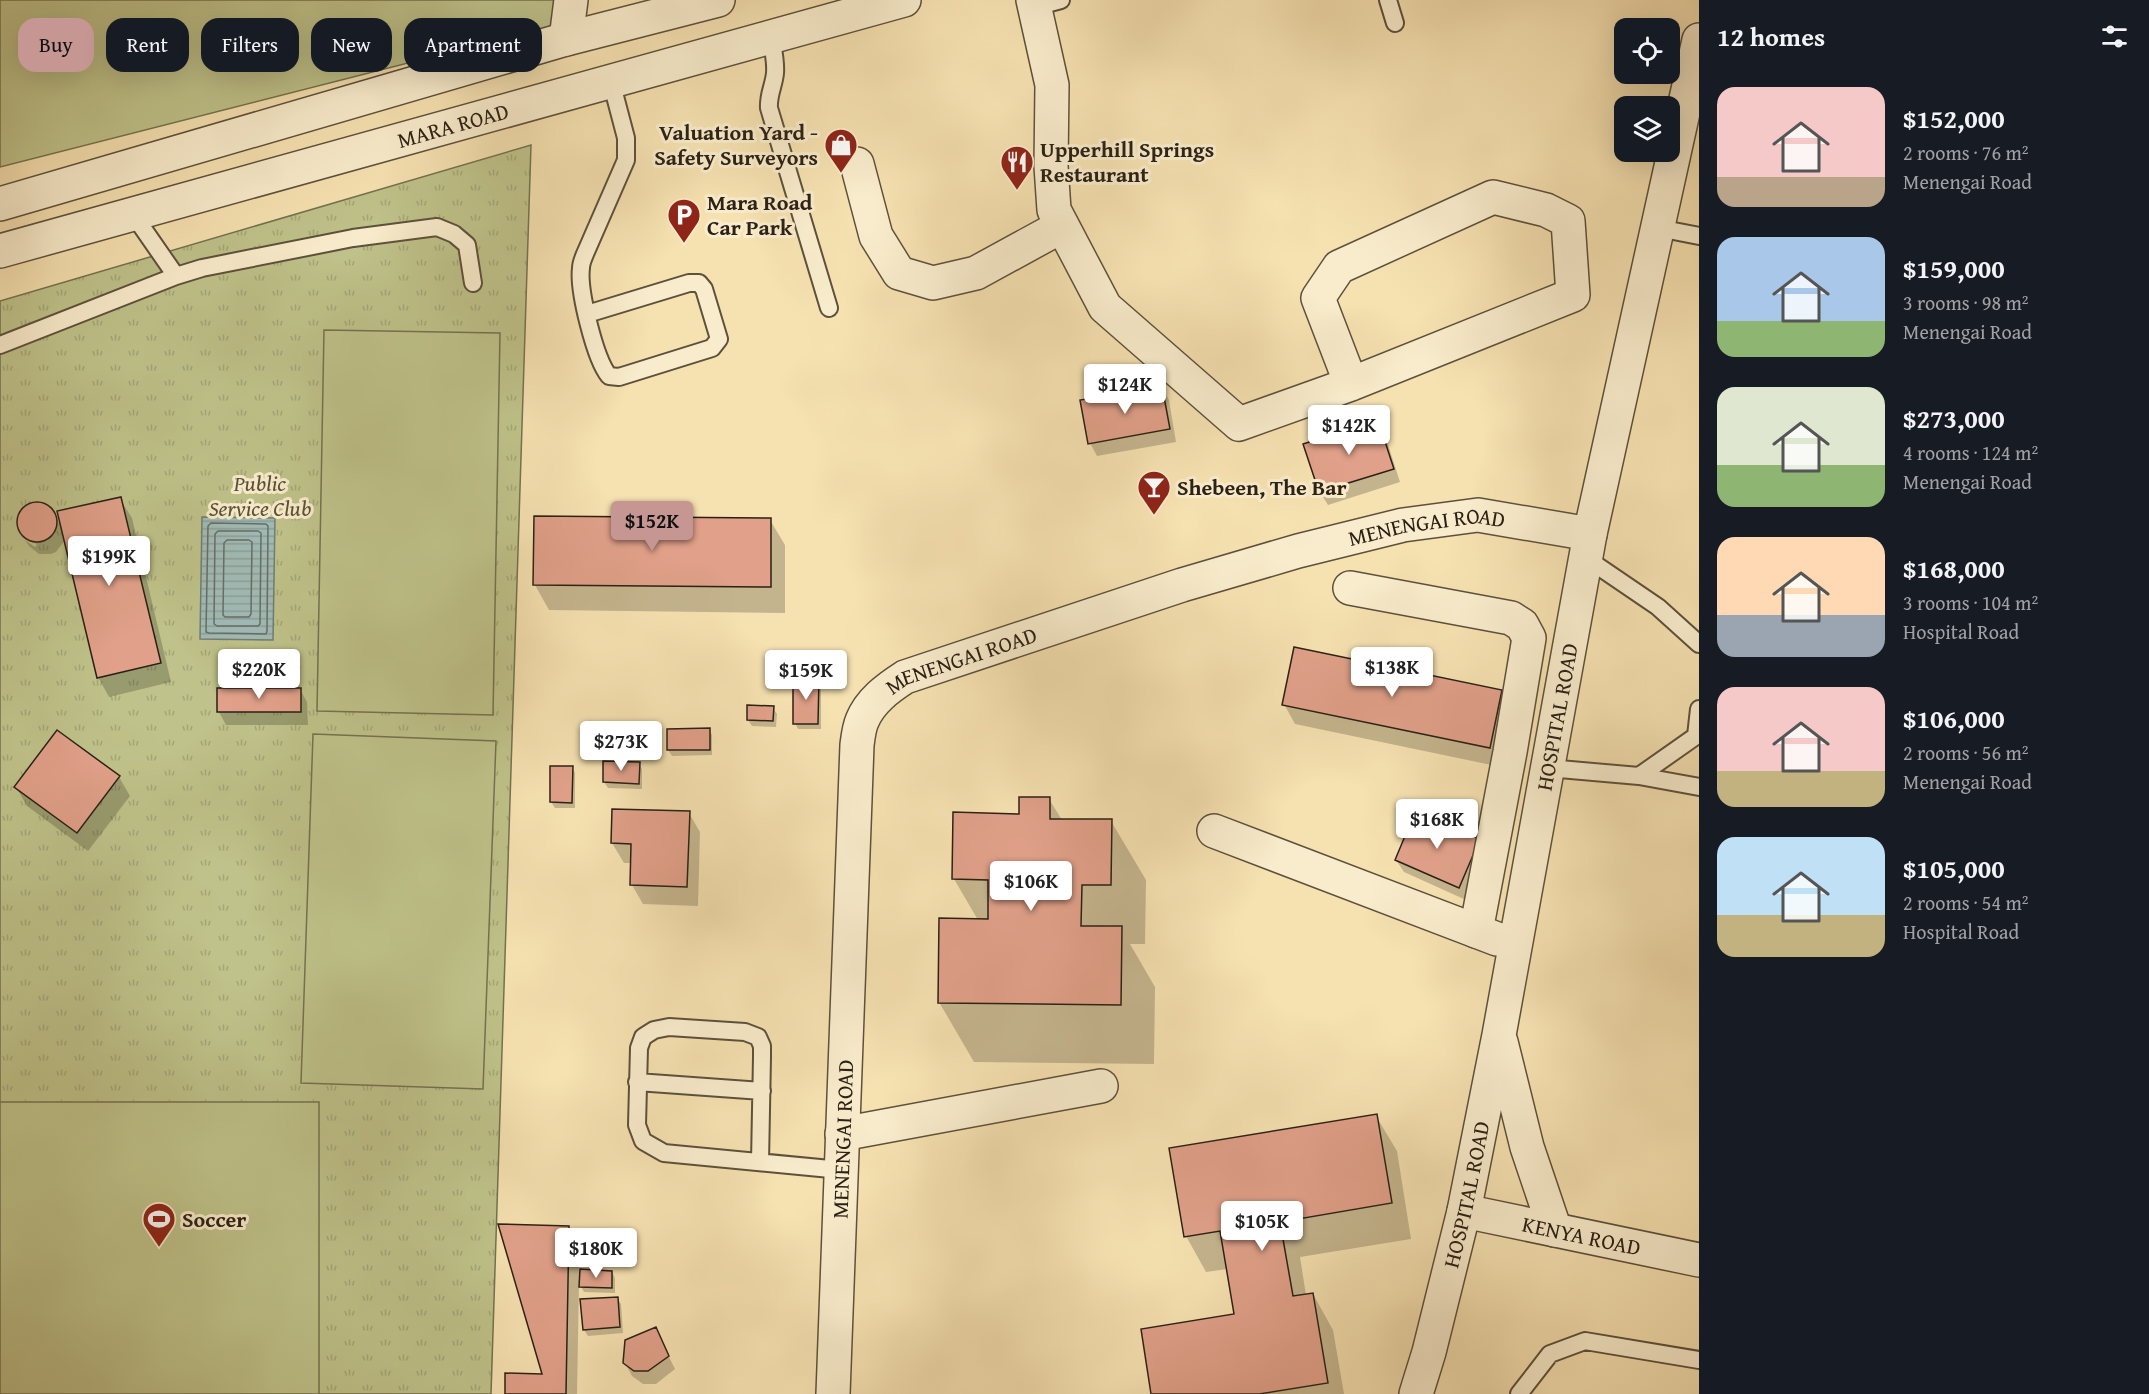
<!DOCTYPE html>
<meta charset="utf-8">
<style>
body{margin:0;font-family:"Gentium Book Plus",serif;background:#20242c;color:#f1f3f6;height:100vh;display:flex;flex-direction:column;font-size:22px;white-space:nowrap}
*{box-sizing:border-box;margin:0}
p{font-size:20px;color:#9ea1a6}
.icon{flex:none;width:33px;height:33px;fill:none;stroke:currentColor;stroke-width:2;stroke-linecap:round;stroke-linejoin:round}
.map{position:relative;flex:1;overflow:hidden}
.details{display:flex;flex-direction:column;background:#171b24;width:450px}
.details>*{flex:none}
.hud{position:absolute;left:18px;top:18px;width:570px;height:54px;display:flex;gap:12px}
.fabs{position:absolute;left:1614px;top:18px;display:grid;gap:12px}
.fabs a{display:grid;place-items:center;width:66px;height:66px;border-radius:12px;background:#171b24;box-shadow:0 6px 24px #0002;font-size:30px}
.price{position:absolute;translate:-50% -51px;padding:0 14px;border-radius:6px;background:#fff;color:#222;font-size:20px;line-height:39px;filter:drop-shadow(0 2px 3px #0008)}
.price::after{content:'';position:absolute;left:50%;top:36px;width:18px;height:14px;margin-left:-9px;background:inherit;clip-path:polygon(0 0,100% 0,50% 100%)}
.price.on{background:#c59692;color:#111}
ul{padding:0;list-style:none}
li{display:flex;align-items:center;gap:18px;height:150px;padding:0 18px}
li span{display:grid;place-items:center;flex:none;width:168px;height:120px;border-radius:18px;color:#555}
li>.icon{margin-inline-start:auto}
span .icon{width:72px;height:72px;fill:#fffc;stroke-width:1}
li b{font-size:26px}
h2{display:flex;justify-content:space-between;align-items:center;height:72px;padding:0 18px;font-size:26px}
.tag{padding:0 21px;border-radius:18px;background:#171b24;box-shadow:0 6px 24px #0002;font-size:21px;line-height:54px}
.tag.on{background:#c59692;color:#111}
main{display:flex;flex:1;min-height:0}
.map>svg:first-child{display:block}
.grass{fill:url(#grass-tufts);stroke:#747250;stroke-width:1.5}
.garden{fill:#bfc28a;stroke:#747250;stroke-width:1.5}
.water{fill:url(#water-rules);stroke:#717d76;stroke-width:1.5}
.shadow{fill:#0003}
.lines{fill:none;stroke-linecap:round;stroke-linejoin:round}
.shore{stroke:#666e66;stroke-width:1.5}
.building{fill:#e0a089;stroke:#2a2115;stroke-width:1.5}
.service-casing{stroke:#5d513c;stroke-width:20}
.minor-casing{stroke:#5d513c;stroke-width:36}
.service{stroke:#f9eccc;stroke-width:16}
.minor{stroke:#f9eccc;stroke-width:33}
.labels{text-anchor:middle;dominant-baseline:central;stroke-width:6;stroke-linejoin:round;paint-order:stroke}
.street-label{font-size:22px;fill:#2a2115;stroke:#f9eccc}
.poi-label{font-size:22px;font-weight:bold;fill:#2a2115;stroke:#f9eccc;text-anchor:start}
.park-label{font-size:22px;font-style:italic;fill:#575138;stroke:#f9eccc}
</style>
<main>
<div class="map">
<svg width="1699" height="1394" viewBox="0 0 1699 1394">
<defs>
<pattern id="grass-tufts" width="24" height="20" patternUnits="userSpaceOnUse" patternTransform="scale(1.5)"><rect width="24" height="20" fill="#bfc28a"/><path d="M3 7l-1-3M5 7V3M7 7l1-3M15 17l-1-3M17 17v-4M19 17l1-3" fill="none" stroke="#a4a676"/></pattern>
<pattern id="water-rules" width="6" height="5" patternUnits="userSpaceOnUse" patternTransform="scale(1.5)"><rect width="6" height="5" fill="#a1bbb6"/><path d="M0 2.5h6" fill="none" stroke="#8ba09c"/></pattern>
</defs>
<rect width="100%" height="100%" fill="#f6e1b1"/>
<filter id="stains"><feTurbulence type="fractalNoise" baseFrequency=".00333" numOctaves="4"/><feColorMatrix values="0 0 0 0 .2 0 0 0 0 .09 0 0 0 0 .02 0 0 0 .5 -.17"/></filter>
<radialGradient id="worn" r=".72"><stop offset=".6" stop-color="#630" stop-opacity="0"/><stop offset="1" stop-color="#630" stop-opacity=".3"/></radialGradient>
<!-- grass -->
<path class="grass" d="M531 145 491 1394H0V301Z"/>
<!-- garden -->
<path class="garden" d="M0 0H554L553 26 0 167Z
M324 330 500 333 493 715 317 711Z
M313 734 496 741 483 1089 301 1083Z
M0 1102H319V1394H0Z"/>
<!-- water -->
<path class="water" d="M202 517 275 518 273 640 200 639Z"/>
<!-- shadow -->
<path class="shadow" d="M1161 387 1169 400 1176 442 1097 456 1090 443Z
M1378 422 1385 435 1400 482 1328 505 1320 492 1305 445Z
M120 499 132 518 171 682 109 697 98 677 65 540 56 552 51 554H39L29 546 25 540 35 547 37 545 25 535V538L19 520 20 514 29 505 35 504 48 507 61 526Z
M770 520 785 545V613L549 610 535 585Z
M818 679 821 685V729H798L795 723Z
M219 689H300L307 702 308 725H226L219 712Z
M1501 692 1512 711 1501 767 1295 724 1284 704Z
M773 708 777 714 776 727 752 726 748 720Z
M709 729 712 735V755L672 756 668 750Z
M639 763 642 769V789L608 788 604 782Z
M572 767 575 773V808H555L551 802Z
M119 777 130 796 88 851 27 806 16 787Z
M1049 799 1062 820 1111 821 1146 880 1145 944H1130L1155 987 1154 1064 974 1062 939 1002 978 920 954 879 1021 815Z
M613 810 689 813 700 832 698 906 643 904 632 885V863H624L612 843Z
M1479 840 1466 900 1404 872 1396 860Z
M1376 1116 1397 1151 1411 1239 1300 1257 1306 1295 1313 1294 1333 1330 1344 1394H1153L1235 1315 1227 1269 1206 1272 1186 1236Z
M569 1227 580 1247 579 1271 612 1272 615 1278V1293L584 1292 579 1283 577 1394H506L544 1375Z
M621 1238 624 1244V1255H590L586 1248Z
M617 1298 621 1304 623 1333 588 1336 584 1330Z
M655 1329 675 1369 656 1384H643L632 1376 625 1363Z"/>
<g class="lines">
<!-- shore -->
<path class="shore" d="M211 523 266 524 268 526 267 631 266 634 209 633 206 632 208 526Z
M218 531H258L261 533 260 624 258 626H217L214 624 215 534Z
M227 540H249L252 542 251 614 249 617H225L223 615 224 543Z"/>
</g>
<!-- building -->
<path class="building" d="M1162 386 1170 429 1088 444 1080 400Z
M1378 420 1394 469 1319 492 1303 444Z
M121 497 161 663 97 678 57 511Z
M17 522a20 20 0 1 1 40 0a20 20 0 1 1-40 0Z
M534 516 771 518V587L533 585Z
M1294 647 1502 690 1490 748 1282 705Z
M793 678H819L818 724H793Z
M217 688H301V712H217Z
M747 705 774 706 773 721 747 720Z
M710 728V750H667V729Z
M57 730 120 776 77 833 14 787Z
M603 761 640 762 639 784 603 782Z
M550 766H573L572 803 550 802Z
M1019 797H1050V819H1112L1111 885H1082L1081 926H1122L1121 1005 938 1003 939 918 988 919V880L952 879 953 812 1019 814Z
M612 809 690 811 687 887 630 885 631 844 611 843Z
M1415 812 1480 839 1459 888 1395 860Z
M1377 1114 1392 1203 1280 1222 1293 1296 1313 1293 1328 1383 1259 1394H1151L1141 1329 1234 1314 1220 1231 1184 1237 1169 1148Z
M498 1224 569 1226 566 1394H505V1373L542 1374Z
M581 1236H621V1249H585Z
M580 1269 612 1271V1288L579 1287Z
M618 1297 620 1327 583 1330 580 1299Z
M656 1327 669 1356 648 1371H634L623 1363 625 1340Z"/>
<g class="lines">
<!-- service casing -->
<g class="service-casing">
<path id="service" d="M1388 0 1395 23
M1035 7 1061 0
M771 37C773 49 776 61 775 73 774 85 768 95 769 108L829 308
M133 214 176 276 202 268 353 238 437 227 454 234 467 245 473 283
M1658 228 1699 236
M587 314 689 283H699L704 289 719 339 712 348 619 377 609 376C595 359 578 290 581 268 581 263 583 259 585 254L626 160V138L611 81
M0 345 176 276
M1586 558 1658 607 1699 644
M1548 768 1639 776 1696 736 1699 709
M1639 776 1699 787
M637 1082 762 1091
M760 1162 762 1057V1046L758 1037 745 1032 669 1027 654 1030 643 1037 639 1048 637 1125 643 1141 664 1153 841 1170
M1519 1394 1550 1354 1585 1341 1699 1360"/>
</g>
<!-- minor casing -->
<g class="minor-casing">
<g id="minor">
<path d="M1033 0 1052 85 1051 166 1054 210 1105 307 1239 424 1351 384 1573 295 1568 221 1546 210 1493 197 1339 267 1318 298 1351 384"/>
<path d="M566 39 571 0"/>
<path d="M857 164 876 236 899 273 933 283 976 273 1062 226"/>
<path d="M0 204 566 39 718 0"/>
<path id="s1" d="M0 251 904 0"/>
<path d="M1350 588 1511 618 1522 625 1529 638 1510 752 1476 931"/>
<path d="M1214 831 1497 939"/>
<path d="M1501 1042 1527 1147 1555 1230"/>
<path d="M842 1134 1101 1086"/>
<path id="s2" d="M1464 1211 1699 1260"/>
<path id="s3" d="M833 1394 857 745C858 737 859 728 862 721 870 701 888 688 905 677L1182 585 1298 551 1403 525 1478 515 1590 534"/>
<path id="s4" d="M1416 1394 1429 1352 1464 1211 1499 1035 1590 534 1699 40"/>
</g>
</g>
<!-- service -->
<use href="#service" class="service"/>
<!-- minor -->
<use href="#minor" class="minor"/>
</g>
<!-- icons -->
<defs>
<g id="shop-pin" transform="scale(1.725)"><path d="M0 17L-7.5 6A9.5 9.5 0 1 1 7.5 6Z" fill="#8f2418" stroke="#f9eccc"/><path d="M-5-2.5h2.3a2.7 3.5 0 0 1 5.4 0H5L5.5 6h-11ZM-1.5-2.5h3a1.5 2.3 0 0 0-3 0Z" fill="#fff"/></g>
<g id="restaurant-pin" transform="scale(1.725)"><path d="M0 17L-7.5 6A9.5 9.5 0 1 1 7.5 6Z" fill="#8f2418" stroke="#f9eccc"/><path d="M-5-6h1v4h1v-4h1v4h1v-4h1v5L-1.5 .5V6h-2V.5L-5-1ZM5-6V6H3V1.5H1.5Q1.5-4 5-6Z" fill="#fff"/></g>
<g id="parking-pin" transform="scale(1.725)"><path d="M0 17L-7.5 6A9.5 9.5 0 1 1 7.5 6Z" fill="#8f2418" stroke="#f9eccc"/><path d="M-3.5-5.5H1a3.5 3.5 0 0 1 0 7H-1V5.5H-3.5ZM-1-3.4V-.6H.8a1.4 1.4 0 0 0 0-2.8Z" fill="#fff"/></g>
<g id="bar-pin" transform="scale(1.725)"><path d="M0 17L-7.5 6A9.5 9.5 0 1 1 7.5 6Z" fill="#8f2418" stroke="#f9eccc"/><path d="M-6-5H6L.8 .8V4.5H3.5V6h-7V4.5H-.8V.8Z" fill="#fff"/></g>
<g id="stadium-pin" transform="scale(1.725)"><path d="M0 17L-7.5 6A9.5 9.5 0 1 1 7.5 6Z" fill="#8f2418" stroke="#f9eccc"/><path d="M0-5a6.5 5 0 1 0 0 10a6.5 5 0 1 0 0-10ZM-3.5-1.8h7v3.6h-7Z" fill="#fff"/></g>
</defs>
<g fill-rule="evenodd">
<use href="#shop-pin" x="841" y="145"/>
<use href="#restaurant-pin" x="1017" y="162"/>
<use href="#parking-pin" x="684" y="215"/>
<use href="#bar-pin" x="1154" y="487"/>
<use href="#stadium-pin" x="159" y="1219"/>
</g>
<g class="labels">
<!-- street labels -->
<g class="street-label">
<text stroke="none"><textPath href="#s1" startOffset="470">MARA ROAD</textPath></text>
<text stroke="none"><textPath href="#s3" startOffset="1281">MENENGAI ROAD</textPath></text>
<text stroke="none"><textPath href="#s3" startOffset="795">MENENGAI ROAD</textPath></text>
<text stroke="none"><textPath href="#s4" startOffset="692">HOSPITAL ROAD</textPath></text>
<text stroke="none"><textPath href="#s3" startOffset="255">MENENGAI ROAD</textPath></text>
<text stroke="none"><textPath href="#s4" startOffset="206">HOSPITAL ROAD</textPath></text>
<text stroke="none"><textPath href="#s2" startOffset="120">KENYA ROAD</textPath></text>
</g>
<!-- poi labels -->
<g class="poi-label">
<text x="818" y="132" text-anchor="end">Valuation Yard -<tspan x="818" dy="25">Safety Surveyors</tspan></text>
<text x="1040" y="149">Upperhill Springs<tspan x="1040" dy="25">Restaurant</tspan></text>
<text x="707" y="202">Mara Road<tspan x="707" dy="25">Car Park</tspan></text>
<text x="1177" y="487">Shebeen, The Bar</text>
<text x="182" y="1219">Soccer</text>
</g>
<!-- park labels -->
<g class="park-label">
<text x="260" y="483">Public<tspan x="260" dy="25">Service Club</tspan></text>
</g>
</g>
<rect width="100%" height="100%" filter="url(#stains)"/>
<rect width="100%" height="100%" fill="url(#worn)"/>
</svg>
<div class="fabs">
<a><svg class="icon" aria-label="locate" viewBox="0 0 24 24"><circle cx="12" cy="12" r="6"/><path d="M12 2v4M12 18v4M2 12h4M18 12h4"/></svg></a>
<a><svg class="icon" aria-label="layers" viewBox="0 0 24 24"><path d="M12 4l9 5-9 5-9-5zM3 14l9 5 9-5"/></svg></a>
</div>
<b class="price" style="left:1125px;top:415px">$124K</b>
<b class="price" style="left:1349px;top:456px">$142K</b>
<b class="price on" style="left:652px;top:552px">$152K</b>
<b class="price" style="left:109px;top:587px">$199K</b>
<b class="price" style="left:1392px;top:698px">$138K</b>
<b class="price" style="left:259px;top:700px">$220K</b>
<b class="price" style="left:806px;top:701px">$159K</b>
<b class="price" style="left:621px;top:772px">$273K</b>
<b class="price" style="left:1437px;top:850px">$168K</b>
<b class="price" style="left:1031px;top:912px">$106K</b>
<b class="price" style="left:1262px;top:1252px">$105K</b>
<b class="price" style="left:596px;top:1279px">$180K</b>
<div class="hud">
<a class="tag on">Buy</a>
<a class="tag">Rent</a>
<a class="tag">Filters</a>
<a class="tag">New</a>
<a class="tag">Apartment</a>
</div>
</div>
<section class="details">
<h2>12 homes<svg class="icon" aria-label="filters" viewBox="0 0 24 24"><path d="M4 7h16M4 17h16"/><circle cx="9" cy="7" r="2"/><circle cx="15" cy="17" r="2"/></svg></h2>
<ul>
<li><span style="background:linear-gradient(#f6c9c9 75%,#b9a48a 0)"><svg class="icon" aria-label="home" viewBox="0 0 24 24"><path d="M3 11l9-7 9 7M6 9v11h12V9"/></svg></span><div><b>$152,000</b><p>2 rooms · 76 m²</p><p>Menengai Road</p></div></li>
<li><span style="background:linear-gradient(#a9c7e8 70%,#8fb573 0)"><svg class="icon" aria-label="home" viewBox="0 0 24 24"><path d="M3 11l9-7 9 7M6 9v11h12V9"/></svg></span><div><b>$159,000</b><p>3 rooms · 98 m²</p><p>Menengai Road</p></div></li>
<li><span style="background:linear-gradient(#dfe7d0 65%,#8fb573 0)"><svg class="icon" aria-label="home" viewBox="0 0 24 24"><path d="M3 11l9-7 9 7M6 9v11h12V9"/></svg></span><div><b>$273,000</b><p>4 rooms · 124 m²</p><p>Menengai Road</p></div></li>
<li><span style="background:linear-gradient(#ffd9b3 65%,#9aa5b1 0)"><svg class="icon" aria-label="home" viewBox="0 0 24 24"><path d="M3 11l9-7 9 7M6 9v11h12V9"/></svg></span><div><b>$168,000</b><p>3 rooms · 104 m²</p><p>Hospital Road</p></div></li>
<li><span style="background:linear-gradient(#f6c9c9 70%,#c2b280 0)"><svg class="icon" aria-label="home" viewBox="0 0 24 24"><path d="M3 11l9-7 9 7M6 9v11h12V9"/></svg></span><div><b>$106,000</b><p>2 rooms · 56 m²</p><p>Menengai Road</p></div></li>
<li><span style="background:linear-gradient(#bfe0f5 65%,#c2b280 0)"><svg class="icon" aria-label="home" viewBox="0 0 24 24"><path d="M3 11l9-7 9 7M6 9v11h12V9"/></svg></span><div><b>$105,000</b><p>2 rooms · 54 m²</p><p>Hospital Road</p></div></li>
</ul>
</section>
</main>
